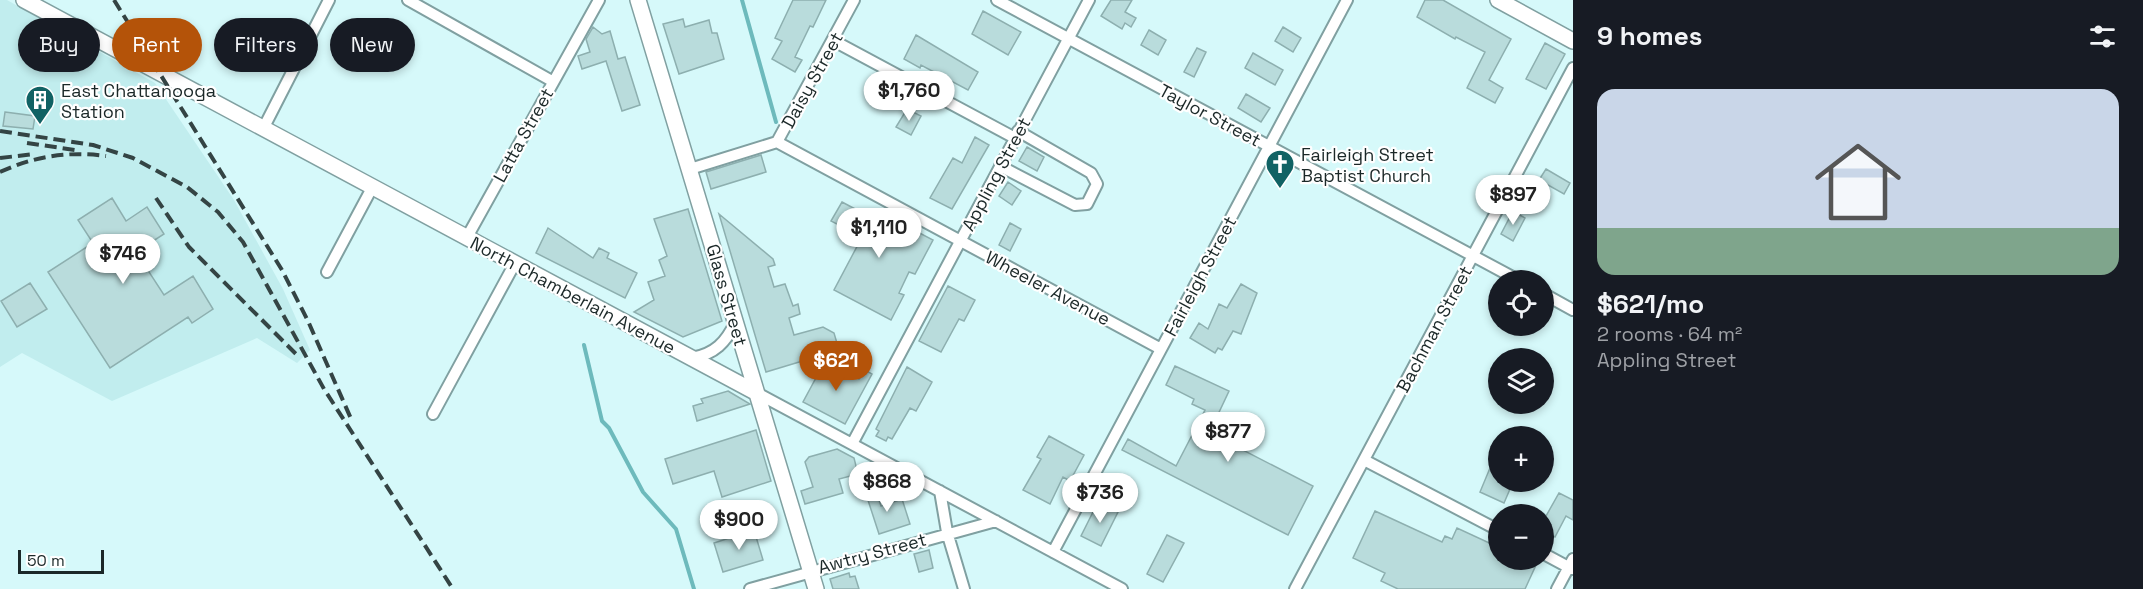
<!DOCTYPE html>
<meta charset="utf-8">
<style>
body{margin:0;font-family:"Space Grotesk",sans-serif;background:#20242c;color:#f1f3f6;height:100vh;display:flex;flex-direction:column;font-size:22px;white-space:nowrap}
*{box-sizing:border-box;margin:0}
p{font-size:20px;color:#9ea1a6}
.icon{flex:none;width:33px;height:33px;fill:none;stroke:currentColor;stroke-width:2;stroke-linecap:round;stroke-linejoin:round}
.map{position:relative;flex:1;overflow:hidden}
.panel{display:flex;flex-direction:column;background:#171b24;width:570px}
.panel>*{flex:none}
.banner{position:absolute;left:18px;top:18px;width:570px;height:54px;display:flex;gap:12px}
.buttons{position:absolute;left:1488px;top:270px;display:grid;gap:12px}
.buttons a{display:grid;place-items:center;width:66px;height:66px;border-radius:50%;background:#171b24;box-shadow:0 3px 9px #0003;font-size:30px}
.scale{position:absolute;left:18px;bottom:15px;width:86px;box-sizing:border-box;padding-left:6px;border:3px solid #1b2828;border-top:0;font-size:16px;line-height:21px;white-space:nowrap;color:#1b2828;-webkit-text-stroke:4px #fff;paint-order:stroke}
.price{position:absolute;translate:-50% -51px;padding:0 14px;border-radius:21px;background:#fff;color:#222;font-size:20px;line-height:39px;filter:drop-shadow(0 2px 3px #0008)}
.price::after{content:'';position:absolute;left:50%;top:36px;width:18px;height:14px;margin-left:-9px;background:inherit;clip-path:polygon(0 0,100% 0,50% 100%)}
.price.active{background:#b45309;color:#fff}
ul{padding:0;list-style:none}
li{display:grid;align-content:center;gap:12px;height:318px;padding:0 24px}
li span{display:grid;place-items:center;height:186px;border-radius:18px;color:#555}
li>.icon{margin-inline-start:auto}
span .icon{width:108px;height:108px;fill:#fffc;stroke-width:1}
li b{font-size:26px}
h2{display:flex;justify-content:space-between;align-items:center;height:72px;padding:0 24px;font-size:26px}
.chip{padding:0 21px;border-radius:27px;background:#171b24;box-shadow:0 3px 9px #0003;font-size:21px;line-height:54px}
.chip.active{background:#b45309;color:#fff}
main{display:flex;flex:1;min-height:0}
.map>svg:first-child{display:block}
.built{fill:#c1edee}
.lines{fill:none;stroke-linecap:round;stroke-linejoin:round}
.stream{stroke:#6dbabc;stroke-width:4}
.building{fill:#b9dcdc;stroke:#8dafaf;stroke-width:1.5}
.street-casing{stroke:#80a0a1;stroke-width:14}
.secondary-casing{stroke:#80a0a1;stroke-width:18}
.street{stroke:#fff;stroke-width:10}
.secondary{stroke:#fff;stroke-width:15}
.rail{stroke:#344444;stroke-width:4;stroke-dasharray:12 6;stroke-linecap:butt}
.labels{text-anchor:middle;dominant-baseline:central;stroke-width:4.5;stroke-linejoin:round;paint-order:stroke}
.street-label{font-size:18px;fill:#1b2828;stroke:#fff}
.poi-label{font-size:18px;fill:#1b2828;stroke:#fff;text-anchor:start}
</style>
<main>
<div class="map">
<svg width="1573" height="589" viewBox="0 0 1573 589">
<rect width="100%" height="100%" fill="#d6f9fa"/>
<!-- built -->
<path class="built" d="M0 0H7L155 83 234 200 283 289 310 350 297 363 257 338 112 401 22 353 0 367Z"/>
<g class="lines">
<!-- stream -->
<path class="stream" d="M742 0 776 122
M584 345 602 421 609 428 643 492 676 529 694 589"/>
</g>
<!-- building -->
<path class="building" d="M793 0H826L813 27 810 26 795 57 802 60 795 72 772 59 782 41 775 38Z
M1111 0H1132L1125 12 1136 18 1131 27 1125 23 1122 29 1101 16Z
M1425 0H1443L1511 39 1489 80 1503 88 1495 103 1467 88 1485 52 1456 37 1455 39 1417 17Z
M983 11 1021 32 1008 55 972 34Z
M683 19 685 27 709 20 712 33H717L724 59 679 74 663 24Z
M593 27 602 34 610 31 618 59 625 57 640 105 622 111 606 61 582 69 578 56 590 52 586 39Z
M1283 27 1301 38 1293 52 1275 41Z
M1149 30 1166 40 1158 55 1141 45Z
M916 35 978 72 968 90 921 65 920 68 904 59Z
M1545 43 1565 54 1546 89 1526 79Z
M1197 48 1206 52 1194 77 1184 72Z
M1253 53 1283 70 1275 85 1245 68Z
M1246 94 1270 108 1261 122 1238 108Z
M907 109 921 116 911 135 896 127Z
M5 112 35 116 33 129 3 126Z
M975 137 989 145 952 209 930 198 953 158 962 163Z
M1027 147 1044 157 1037 171 1019 161Z
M761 155 766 172 711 189 706 172Z
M1546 169 1570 183 1564 194 1539 180Z
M1008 182 1021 191 1012 205 999 196Z
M112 198 126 221 147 207 164 234 136 252 164 295 193 276 213 309 192 323 188 317 110 368 48 272 93 243 78 220Z
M842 202 872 218 876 210 933 240 915 274 909 272 899 293 904 295 891 320 834 290 862 237 831 221Z
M688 209 722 321 683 337 634 312 654 300 648 282 665 276 659 260 667 256 654 219Z
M1513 211 1525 218 1513 241 1501 234Z
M719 214 773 259 775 265 768 267 774 287 785 284 793 306 798 304 800 314 789 318 794 335 823 327 834 333 839 350 766 372Z
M1010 223 1021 229 1010 251 999 245Z
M548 228 593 258 599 248 609 253 607 258 637 273 625 298 536 253Z
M30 283 47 309 17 327 1 301Z
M1241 284 1257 293 1241 334 1233 331 1222 350 1218 348 1215 353 1190 338 1199 323 1208 329 1219 304 1227 308Z
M948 286 975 300 964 321 959 319 941 352 919 341Z
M824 363 859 379 865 370 872 374 845 424 803 402Z
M1175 366 1229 391 1214 423 1238 435 1233 445 1313 486 1288 535 1122 450 1128 439 1176 466 1205 410 1192 404 1194 399 1166 385Z
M907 367 932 382 916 411 910 408 892 439 888 437 886 441 876 436 879 431 876 429Z
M728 391 750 404 697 421 693 406 703 403 701 399Z
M756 430 771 481 722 497 714 471 673 484 665 459Z
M1049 436 1084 455 1070 481 1063 477 1050 504 1023 490 1041 459 1037 457Z
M837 449 854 458 858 474 839 479 843 493 805 504 801 491 813 487 805 462 809 457Z
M1490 468 1498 472V482H1513L1504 503 1480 492Z
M875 488 881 506 902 499 910 524 879 534 865 491Z
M1559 493 1573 500V520L1566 516 1555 537 1544 531V514L1546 516Z
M1098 502 1118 512 1101 546 1081 536Z
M1375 511 1442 542 1445 536 1452 539 1457 528 1498 547V560H1525L1536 565 1525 589H1398L1381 581 1385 573 1353 558Z
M754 530 763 560 723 572 714 543Z
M1167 535 1184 543 1163 582 1147 574Z
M929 550 933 568 919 572 914 554Z
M849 573 850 577 855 576 859 589H833L830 579Z"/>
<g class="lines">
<!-- street casing -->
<g class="street-casing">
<path id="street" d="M408 0 552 81
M997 0 1518 280
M834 41 1015 138
M264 127 329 0
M777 142 1161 349
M1000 166 1075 205 1087 204 1097 184 1091 173 1018 131
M690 169 777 142 854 0
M466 239 599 0
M327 272 373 186
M1544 294 1573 310
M692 358C715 354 726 342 735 323
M755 392 1122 589
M433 414 514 265
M852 444 1089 0
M1364 460 1498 530
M940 491 947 532 964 589
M1053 552 1347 0
M1544 554 1572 569
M750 589 996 521
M1295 589 1573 68
M1557 589 1573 559"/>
</g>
<!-- secondary casing -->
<g class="secondary-casing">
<path id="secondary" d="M24 0 755 392
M638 0 816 589
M1498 0 1573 41"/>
</g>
<!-- street -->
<use href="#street" class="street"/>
<!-- secondary -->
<use href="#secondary" class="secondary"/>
<!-- rail -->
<path class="rail" d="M114 0 282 270 308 321 352 421
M0 131 93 145 133 158 187 187 218 212 243 242 324 389 453 589
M27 143 75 150
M0 158 35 154
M0 172C35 156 68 151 106 156
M156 198 189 247 298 356"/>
</g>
<!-- icons -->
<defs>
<g id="building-pin" transform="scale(1.5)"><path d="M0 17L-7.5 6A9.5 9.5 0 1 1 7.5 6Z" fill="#116264" stroke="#fff"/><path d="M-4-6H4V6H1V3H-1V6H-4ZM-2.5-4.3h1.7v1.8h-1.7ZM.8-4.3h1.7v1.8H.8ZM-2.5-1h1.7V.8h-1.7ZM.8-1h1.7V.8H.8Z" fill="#fff"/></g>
<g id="church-pin" transform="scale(1.5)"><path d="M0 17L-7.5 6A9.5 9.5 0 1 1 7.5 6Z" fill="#116264" stroke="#fff"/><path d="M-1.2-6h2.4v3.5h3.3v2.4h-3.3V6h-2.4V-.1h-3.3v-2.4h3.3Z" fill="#fff"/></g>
</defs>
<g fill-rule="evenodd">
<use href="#building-pin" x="40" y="100"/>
<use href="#church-pin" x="1280" y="164"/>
</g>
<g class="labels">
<!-- street labels -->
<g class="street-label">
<text transform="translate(812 80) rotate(-61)">Daisy Street</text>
<text transform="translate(1210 115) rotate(28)">Taylor Street</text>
<text transform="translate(523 135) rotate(-61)">Latta Street</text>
<text transform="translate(996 174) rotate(-62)">Appling Street</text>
<text transform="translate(1200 276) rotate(-62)">Fairleigh Street</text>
<text transform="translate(1048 288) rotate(28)">Wheeler Avenue</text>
<text transform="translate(573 295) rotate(28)">North Chamberlain Avenue</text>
<text transform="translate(727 295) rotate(74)">Glass Street</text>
<text transform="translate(1434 329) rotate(-62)">Bachman Street</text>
<text transform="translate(872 553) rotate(-15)">Awtry Street</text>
</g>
<!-- poi labels -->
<g class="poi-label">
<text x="61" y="90">East Chattanooga<tspan x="61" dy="21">Station</tspan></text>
<text x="1301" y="154">Fairleigh Street<tspan x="1301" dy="21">Baptist Church</tspan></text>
</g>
</g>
</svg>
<div class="buttons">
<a><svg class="icon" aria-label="locate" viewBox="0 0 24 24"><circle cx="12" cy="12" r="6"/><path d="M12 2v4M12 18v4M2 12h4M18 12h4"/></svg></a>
<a><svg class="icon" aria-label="layers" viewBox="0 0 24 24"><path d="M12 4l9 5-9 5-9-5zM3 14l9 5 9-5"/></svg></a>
<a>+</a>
<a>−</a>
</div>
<div class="scale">50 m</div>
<b class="price" style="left:909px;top:122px">$1,760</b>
<b class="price" style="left:1513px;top:226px">$897</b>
<b class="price" style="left:879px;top:259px">$1,110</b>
<b class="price" style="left:123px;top:285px">$746</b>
<b class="price active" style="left:836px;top:392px">$621</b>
<b class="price" style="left:1228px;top:463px">$877</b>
<b class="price" style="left:887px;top:513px">$868</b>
<b class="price" style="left:1100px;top:524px">$736</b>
<b class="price" style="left:739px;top:551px">$900</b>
<div class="banner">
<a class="chip">Buy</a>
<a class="chip active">Rent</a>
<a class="chip">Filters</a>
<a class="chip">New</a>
</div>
</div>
<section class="panel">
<h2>9 homes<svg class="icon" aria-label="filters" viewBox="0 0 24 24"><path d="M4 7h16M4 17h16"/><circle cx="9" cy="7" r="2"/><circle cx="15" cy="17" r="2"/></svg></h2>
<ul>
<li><span style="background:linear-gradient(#c9d6e8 75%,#7fa58c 0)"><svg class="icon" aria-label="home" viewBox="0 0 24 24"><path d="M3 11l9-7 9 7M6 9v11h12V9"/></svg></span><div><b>$621/mo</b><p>2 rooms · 64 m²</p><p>Appling Street</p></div></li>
</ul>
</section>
</main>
